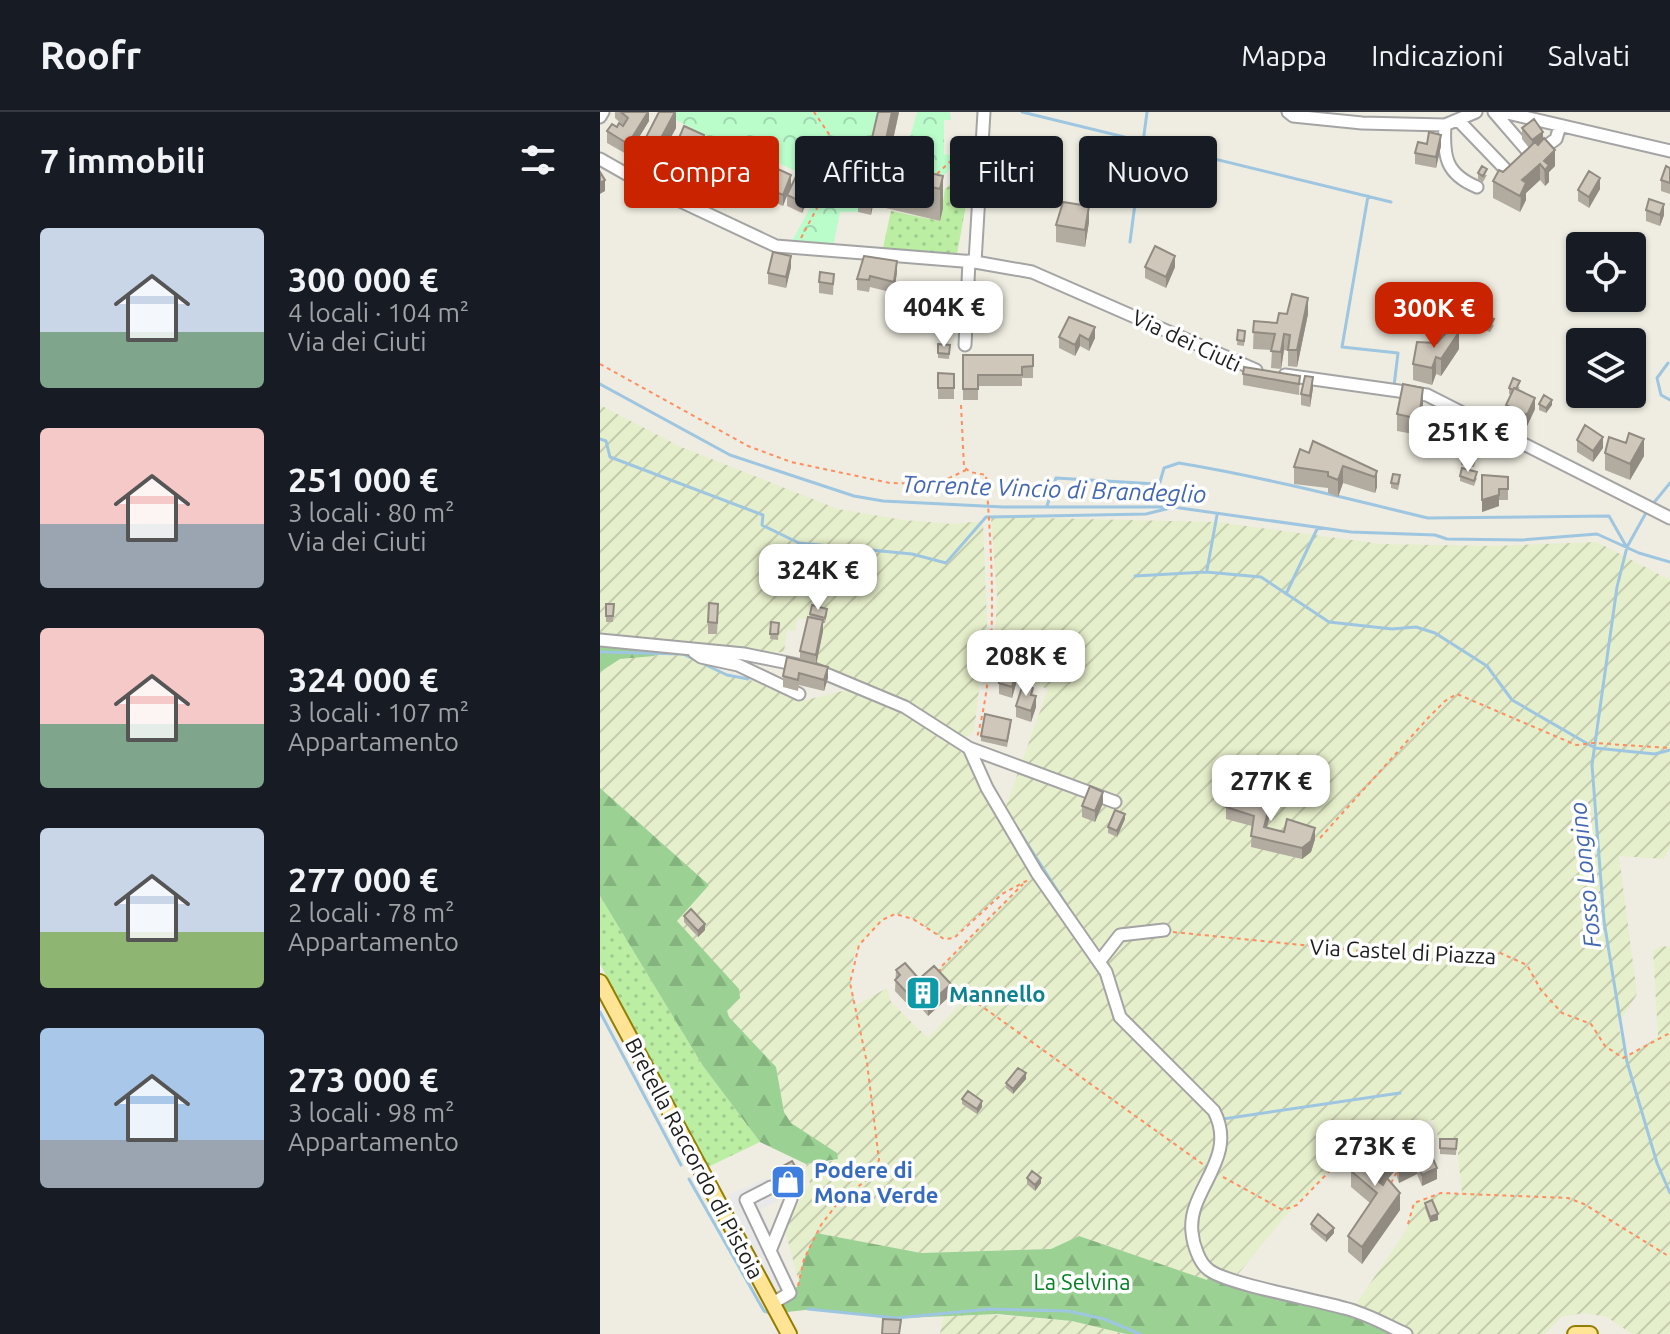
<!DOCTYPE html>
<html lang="it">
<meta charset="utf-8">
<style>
body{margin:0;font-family:Ubuntu,sans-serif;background:#242831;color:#f1f3f6;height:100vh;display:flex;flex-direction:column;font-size:30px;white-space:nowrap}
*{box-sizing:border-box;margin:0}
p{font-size:26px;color:#9ea1a6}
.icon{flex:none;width:44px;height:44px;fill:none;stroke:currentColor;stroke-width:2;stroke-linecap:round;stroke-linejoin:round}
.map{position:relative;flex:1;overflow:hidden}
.details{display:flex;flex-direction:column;background:#171b24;width:600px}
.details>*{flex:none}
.banner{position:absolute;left:24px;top:24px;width:760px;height:72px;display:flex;gap:16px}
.fabs{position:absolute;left:966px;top:120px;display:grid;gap:16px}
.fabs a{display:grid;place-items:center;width:80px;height:80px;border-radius:8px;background:#171b24;box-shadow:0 2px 6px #0004;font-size:40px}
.price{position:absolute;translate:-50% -68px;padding:0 18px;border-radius:16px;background:#fff;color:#222;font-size:26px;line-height:52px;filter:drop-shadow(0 2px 4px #0008)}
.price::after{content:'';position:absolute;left:50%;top:48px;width:24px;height:18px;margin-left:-12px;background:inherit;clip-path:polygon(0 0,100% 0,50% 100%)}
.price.selected{background:#c92300;color:#fff}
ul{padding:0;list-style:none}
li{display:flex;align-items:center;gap:24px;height:200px;padding:0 40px}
li span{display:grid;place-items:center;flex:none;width:224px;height:160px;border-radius:8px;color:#555}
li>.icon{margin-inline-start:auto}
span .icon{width:96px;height:96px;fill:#fffc;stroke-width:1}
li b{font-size:34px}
h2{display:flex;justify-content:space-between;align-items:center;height:96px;padding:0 40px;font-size:34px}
.tag{padding:0 28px;border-radius:8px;background:#171b24;box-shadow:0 2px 6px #0004;font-size:28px;line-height:72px}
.tag.selected{background:#c92300;color:#fff}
header{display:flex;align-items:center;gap:48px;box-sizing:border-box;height:112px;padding:0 40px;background:#171b24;border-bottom:2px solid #363941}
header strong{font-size:38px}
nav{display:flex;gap:44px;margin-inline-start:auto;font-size:28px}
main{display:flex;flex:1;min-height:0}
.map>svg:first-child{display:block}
.farmland{fill:url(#farmland-furrows);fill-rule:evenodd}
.grass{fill:url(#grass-dots)}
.forest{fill:url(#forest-firs)}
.park{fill:url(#park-crowns)}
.parking{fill:#e9e9e9}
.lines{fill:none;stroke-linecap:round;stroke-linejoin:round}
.stream{stroke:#9ec6e0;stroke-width:3}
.minor-casing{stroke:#a4a4a4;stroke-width:15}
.major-casing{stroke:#957d00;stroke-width:18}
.path{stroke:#ff8d62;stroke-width:2;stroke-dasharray:4 4;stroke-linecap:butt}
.minor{stroke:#fff;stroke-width:11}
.major{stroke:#ffe496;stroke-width:14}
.wall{fill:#b2aba0}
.shaded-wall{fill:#918b82}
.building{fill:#cfc7ba;stroke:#918b82;stroke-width:2}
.labels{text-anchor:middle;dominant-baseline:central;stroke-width:7;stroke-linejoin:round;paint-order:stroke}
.street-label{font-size:22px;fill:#1d1d1d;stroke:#fff}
.culture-label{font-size:22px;font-weight:bold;fill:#0d838f;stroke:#fff;text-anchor:start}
.shop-label{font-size:22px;font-weight:bold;fill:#366cbe;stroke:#fff;text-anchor:start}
.park-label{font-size:22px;fill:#048124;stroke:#fff}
.water-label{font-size:24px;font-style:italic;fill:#4367b2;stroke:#fff}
</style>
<header>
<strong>Roofr</strong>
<nav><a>Mappa</a><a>Indicazioni</a><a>Salvati</a></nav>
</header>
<main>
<section class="details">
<h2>7 immobili<svg class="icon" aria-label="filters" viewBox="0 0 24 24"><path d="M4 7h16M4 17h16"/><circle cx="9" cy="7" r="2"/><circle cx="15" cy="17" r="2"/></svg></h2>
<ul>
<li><span style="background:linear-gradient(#c9d6e8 65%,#7fa58c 0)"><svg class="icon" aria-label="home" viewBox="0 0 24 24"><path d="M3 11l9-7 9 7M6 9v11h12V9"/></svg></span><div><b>300 000 €</b><p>4 locali · 104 m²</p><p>Via dei Ciuti</p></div></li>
<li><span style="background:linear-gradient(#f6c9c9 60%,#9aa5b1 0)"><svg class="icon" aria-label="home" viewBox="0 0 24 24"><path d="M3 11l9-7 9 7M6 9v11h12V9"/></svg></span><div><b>251 000 €</b><p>3 locali · 80 m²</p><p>Via dei Ciuti</p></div></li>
<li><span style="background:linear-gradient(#f6c9c9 60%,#7fa58c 0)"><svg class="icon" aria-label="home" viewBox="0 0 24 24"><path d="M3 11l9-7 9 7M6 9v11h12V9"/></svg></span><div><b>324 000 €</b><p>3 locali · 107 m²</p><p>Appartamento</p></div></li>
<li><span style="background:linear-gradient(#c9d6e8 65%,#8fb573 0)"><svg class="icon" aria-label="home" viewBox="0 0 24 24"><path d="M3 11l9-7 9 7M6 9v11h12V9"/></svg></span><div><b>277 000 €</b><p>2 locali · 78 m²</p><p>Appartamento</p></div></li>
<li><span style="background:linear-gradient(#a9c7e8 70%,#9aa5b1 0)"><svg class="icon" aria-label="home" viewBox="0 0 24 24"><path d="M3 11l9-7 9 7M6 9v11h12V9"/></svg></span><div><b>273 000 €</b><p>3 locali · 98 m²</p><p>Appartamento</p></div></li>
</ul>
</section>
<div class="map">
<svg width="1070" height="1222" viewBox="0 0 1070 1222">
<defs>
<pattern id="farmland-furrows" width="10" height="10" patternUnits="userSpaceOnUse" patternTransform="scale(2)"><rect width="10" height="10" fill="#e6efcb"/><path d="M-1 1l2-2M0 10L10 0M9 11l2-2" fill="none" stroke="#c5ccae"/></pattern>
<pattern id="grass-dots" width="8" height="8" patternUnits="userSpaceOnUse" patternTransform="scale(2)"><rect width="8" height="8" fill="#bbeda3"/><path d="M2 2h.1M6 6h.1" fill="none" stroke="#a0cb8c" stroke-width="1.8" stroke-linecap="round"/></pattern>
<pattern id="forest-firs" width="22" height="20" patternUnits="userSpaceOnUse" patternTransform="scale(2)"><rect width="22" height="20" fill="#9bd193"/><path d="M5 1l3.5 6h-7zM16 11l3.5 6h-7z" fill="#85b37e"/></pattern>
<pattern id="park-crowns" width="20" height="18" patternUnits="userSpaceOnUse" patternTransform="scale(2)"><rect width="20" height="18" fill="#bafdcb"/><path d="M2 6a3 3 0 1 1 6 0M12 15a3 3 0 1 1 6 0" fill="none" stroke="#9fd8ae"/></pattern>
</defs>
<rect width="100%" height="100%" fill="#efede1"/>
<!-- farmland -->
<path class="farmland" d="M0 293 81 335 238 397 303 408 353 412 383 409 387 513 374 619 360 630 216 554 226 502 210 508 198 506 195 519 187 518 184 540 153 541 0 526Z
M391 405 616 410 782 432 895 434 997 430 1070 468V735L1064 747 1019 744 1037 882 1018 913 1026 945 1058 925 1053 839 1061 834 1070 835V1222H1032L1007 1205 984 1201 961 1205 945 1222H806L752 1198 807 1117 814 1091 841 1081 862 1082 857 1033 840 1032 833 1008 790 1015 762 1024 683 1107 634 1167 607 1169 480 1124 451 1137 321 1141 216 1122 204 1147 199 1171 184 1114 210 1072 206 1052 238 1048 191 1011 184 1000 176 955 129 905 127 899 140 886 138 877 76 808 109 773 0 676V560L13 549 57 541 87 543 127 563 148 567 202 589 255 576 311 604 351 630 368 647 502 854 518 899 619 1007 623 1006 617 996 525 904 507 854 405 697 448 577 393 558 397 485ZM422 773 340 856 341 866 367 885 328 926 291 890 287 876 255 894 250 865 254 844 259 833 286 805 295 802 308 804 341 825 351 827 404 780Z
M372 1201 472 1209 526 1222H340L344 1203Z"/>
<!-- grass -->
<path class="grass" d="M354 70 363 73 368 82 357 142 283 136 291 99 340 109 345 77Z
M0 784 103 954 160 1030 108 1055 0 852Z"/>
<!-- forest -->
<path class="forest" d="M0 526 58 532 57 541 54 544 20 547 0 560Z
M0 676 109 773 77 809 139 877 140 886 127 899 129 905 176 955 184 1000 191 1011 237 1041 238 1047 206 1052 160 1030 103 954 0 784Z
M216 1121 321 1141 451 1137 479 1124 607 1168 610 1160 752 1198 806 1222H526L472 1209 398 1202 302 1206 214 1197 178 1201 173 1191 198 1174 204 1147Z"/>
<!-- park -->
<path class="park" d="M61 0H286L258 100H240L234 131 192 129 223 72 146 36 124 33Z
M317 0H350L351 8H344V42L350 43 351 56 341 65 297 72Z"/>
<!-- parking -->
<path class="parking" d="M167 1066 178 1089 161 1097 194 1171 173 1181 129 1083Z"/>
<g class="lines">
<!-- stream -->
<path class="stream" d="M422 0 791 90
M768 84 742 235 798 241 794 274
M530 130 547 0
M1068 251 1057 266 1061 283 1070 288
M0 272 130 343 254 384 283 389 403 395H573L751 420 835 423 847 427 922 428 997 422 1039 441 1070 450
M0 327 6 329 10 345 163 403 162 413 199 431 312 442 346 451 386 405 546 402 570 396
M1052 393 1070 371
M447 394 456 366 556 372 560 370 564 356 579 351C663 365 745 386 828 406L1009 404 1026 434
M1047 399 1027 435 1017 475 992 653 1004 809 1027 950 1057 1051 1070 1081
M607 458 617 403
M535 464 606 460 661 465 729 510 792 517 816 515 835 521 887 554 912 588 995 636 1055 642 1070 638
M686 482 718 415
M0 540 83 542 127 563 148 567
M412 708 475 806
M0 900 81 1053
M620 1001 623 1007 800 981
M89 1067 164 1199 170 1201
M208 1197 297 1206 389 1197 468 1199 504 1207 540 1222"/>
<!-- minor casing -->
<g class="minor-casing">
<path id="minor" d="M688 0 693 4 762 11 845 13 876 0
M894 0 932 44 956 27 960 14
M903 0 1070 39
M0 5 3 0
M858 8 910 62
M845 13C843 45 846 62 877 75
M0 47 44 72 176 134 375 150 432 160 656 258
M375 150 384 0
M365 233 369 149
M685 263 827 283 1070 406
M0 528 144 542 198 553
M94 540 101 545 138 553 199 582
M214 557 305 595 369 636 387 676 437 761 506 860 520 905 614 999C639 1047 587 1078 592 1120 593 1132 599 1151 609 1158 627 1172 717 1188 744 1196 766 1201 786 1213 806 1222
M369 636 515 690
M499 850 520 823 564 818
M171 1075 146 1088 190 1181 173 1191
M170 1139 191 1087"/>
</g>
<!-- major casing -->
<g class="major-casing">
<path id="major" d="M0 870 189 1222
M975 1222H990"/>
</g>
<!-- path -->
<path class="path" d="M337 62 356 44
M201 126 231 70 233 28 214 0
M0 252 148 334 191 350 290 371 337 372 366 358
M361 293 364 355 370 360 386 363C392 450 399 541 377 626
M720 726 829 605 845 589 857 582 976 633 994 631 1070 636
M573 820 781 841 848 837 898 840 927 853 941 878 962 901 991 912 1005 934 1023 946 1070 921
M340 861V856L423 772
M352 873 604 1053
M623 1065 683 1098 697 1093 763 1024 789 1015H801L806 1049
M791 1071 797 1060
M808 1112 814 1091 841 1081 968 1086 984 1092 1070 1145
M198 1174 204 1147 221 1113 237 1092 271 1064 279 1048 267 951 250 871 259 833 282 808 295 802 313 807 344 827 354 826 402 782 430 767"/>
<!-- minor -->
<use href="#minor" class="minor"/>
<!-- major -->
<use href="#major" class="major"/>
</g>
<!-- wall -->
<path class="wall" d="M15 0H49V9L28 43 7 31V19L17 15 24 14 15 6Z
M299 0 288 52 343 64V96L340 109 273 93 271 103 258 100V82L250 80V48L269 39Z
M76 16 54 56 42 50V33Z
M922 16 943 27 955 54 949 60V70L945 74 940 68 926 81V88L920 100 893 86V69L929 36 922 27Z
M76 33 104 34 95 53 76 44Z
M841 34 836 56 815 52V41Z
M1070 56V82L1061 79V68Z
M878 61 887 63 883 70 878 67Z
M191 63 183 94 160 84V73Z
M214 76 202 101 187 94V83Z
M1000 77 989 96 978 89V78Z
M1046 98 1064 103 1060 114 1046 109Z
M489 110 485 135 456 130V113Z
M264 144 297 160 294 181 270 175 269 180 257 178V167Z
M191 155 186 176 168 172V161Z
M545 155H575L566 176 545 166Z
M234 162 233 183 219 181V170Z
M687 202H708L697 255 688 254V239L684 238 681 257 671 256 672 238 653 237 654 209 677 211Z
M469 205 495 226 489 239 480 234 475 244 459 236V225Z
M877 209 894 213 890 220 877 215Z
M638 218 645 219 644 234 637 233Z
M338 232 350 233 349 247 338 246Z
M859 237 841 264 836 262 832 273 813 268V252Z
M363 243H433V266H422V274H378V288H363Z
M338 261 354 262V287H338Z
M643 262 700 264 699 283 643 273Z
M920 275 918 278 935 297 927 314 906 304V293L911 282H909V276Z
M713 276 710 295 701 293V282Z
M939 292 952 293 946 301 939 298Z
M823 293 819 323 797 319V302Z
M977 328 1003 336 993 350 977 340Z
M709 341 777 359V375L775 381 743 371 738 385 728 381V376L694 372V355Z
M1005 341 1044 344 1030 368 1005 358Z
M876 346 874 355 861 353V347Z
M860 364 877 366 874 374 860 369Z
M908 365V388H899V394L882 400Z
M800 369 798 378 791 376V371Z
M6 492H14L13 510H6Z
M210 502H227L225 511H223V519L216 552 228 566 224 579 199 573 198 579 183 575V564L200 548V539Z
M118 503 117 522H108V510Z
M171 510 179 511 178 528 170 527Z
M399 571 416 572 412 586 399 582Z
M416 594 436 595 431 610 416 605Z
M411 613 407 635 381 629V624Z
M503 691 495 710 482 705V694Z
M626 695 670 703 667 716 715 727 711 740 702 747 651 735 652 714 626 707Z
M525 707 517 725 508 721V715Z
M84 804 105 818 98 825 84 810Z
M296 858 319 867 351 883 328 904 315 889 309 894 295 879Z
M426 967 413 982 406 976V971Z
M362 987 382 995 377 1002 362 992Z
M769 1023 786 1026 799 1053 823 1046 837 1067 822 1074 817 1062 799 1071 797 1065V1056L788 1067 800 1098 762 1152 748 1140V1124L770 1091 751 1075V1059L774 1032 769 1028Z
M840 1027H857L856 1043 840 1042Z
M172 1060 204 1075 183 1086 172 1066Z
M427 1066 441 1071 435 1079 427 1072Z
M825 1091 838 1108 830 1110 825 1096Z
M711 1112 734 1121 726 1130 711 1117Z"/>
<!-- shaded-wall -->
<path class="shaded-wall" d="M48 0H49V9L28 43V32Z
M76 0V16L54 56V39Z
M292 0H299L285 64 281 50Z
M943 20V31L932 39V28Z
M104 23V34L95 53V42Z
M841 23V34L836 56V45Z
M955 38V54L949 60V70L945 74 944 49Z
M940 52V68L926 81V88L920 100 922 68Z
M273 61V93L271 103V71Z
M191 63V74L183 94V83Z
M343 64V96L340 109V77Z
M214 65V76L202 101V90Z
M1000 66V77L989 96V85Z
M5 68V79L0 82V71Z
M1064 92V103L1060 114V103Z
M489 94V110L485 135V118Z
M191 144V155L186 176V165Z
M575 144V155L566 176V165Z
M297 149V160L294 181V170Z
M708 186V202L697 255V238Z
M495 215V226L489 239V228Z
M859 220V237L841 264V247Z
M684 222V238L681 257V240Z
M480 223V234L475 244V233Z
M836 245V262L832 273V256Z
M713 265V276L710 295V284Z
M823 276V293L819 323V307Z
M935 286V297L927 314V303Z
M952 288V293L946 301V296Z
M1003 325V336L993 350V339Z
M1044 327V344L1030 368V352Z
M743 354V371L738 385V368Z
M777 359V375L775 381V365Z
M899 383V394L882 400V388Z
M223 508V519L216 554V543Z
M228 555V566L224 579V568Z
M416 561V572L412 586V575Z
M436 584V595L431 610V599Z
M503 680V691L495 710V699Z
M670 692V703L664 726V715Z
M525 702V707L517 725V719Z
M715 716V727L711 740 702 747V736Z
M105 812V818L98 825V819Z
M351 872V883L328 904V893Z
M315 878V889L309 894V883Z
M426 961V967L413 982V977Z
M382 989V995L377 1002V997Z
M799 1037V1054L776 1080 774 1066Z
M817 1051V1062L799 1071V1060Z
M837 1056V1067L822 1074V1063Z
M441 1066V1071L435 1079V1073Z
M204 1069V1075L183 1086V1081Z
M800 1081V1098L762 1152V1135Z
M838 1102V1108L830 1110V1105Z
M734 1116V1121L726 1130V1124Z"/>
<!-- building -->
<path class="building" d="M21 0H48L28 32 7 19 12 12 17 15 19 11 23 14 28 6Z
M59 0H75L54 39 42 33Z
M278 0H292L281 50 343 64 340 77 273 61 271 71 258 68 261 51 250 48 253 35 269 39Z
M934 7 943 20 932 28 922 16Z
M84 14 104 23 95 42 76 33Z
M829 20 841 23 836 45 815 41 818 30 827 32Z
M944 26 955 38 944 49 949 53 945 58 940 52 922 68 926 71 920 84 893 69 899 58 903 60 935 30 938 33Z
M169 53 191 63 183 83 160 73Z
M882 54 887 57 883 64 878 61Z
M1066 54 1070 56V71L1061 68Z
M199 58 214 65 202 90 187 83Z
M989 59 1000 66 989 85 978 78Z
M0 60 5 68 0 71Z
M1049 87 1064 92 1060 103 1046 98Z
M463 90 489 94 485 118 456 113Z
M555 134 575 144 566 165 545 155Z
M173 140 191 144 186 165 168 161Z
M264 144 297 149 294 170 270 164 269 168 257 167Z
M220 160 234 162 233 172 219 170Z
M692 182 708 186 697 238H688L690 223 684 222 681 240 671 239 675 222 653 220 654 209 677 211 679 201 687 202Z
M881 201 894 207 890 215 877 209Z
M469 205 495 215 489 228 480 223 475 233 459 225Z
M851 215 859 220 841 247 836 245 832 256 813 252 817 230 837 231Z
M638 218 645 219 644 229 637 228Z
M338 232 350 233 349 242 338 241Z
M363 243H433V254L422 255V263H378V277H363Z
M644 255 700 264 699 272 643 262Z
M338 261 354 262V276H338Z
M705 264 713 265 710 284 701 282Z
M913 266 920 269 916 277 914 276 913 278 909 276Z
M803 272 823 276 819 307 797 302Z
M914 276 935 286 927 303 906 293Z
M944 283 952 288 946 296 939 292Z
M985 313 1003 325 993 339 977 328Z
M1029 321 1044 327 1030 352 1005 341 1009 325 1026 331Z
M713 329 777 359 775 365 743 354 738 368 728 364V360L694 355 700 337 709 341Z
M863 338 876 340 874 350 861 347Z
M862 356 877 360 874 369 860 364Z
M793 362 800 363 798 372 791 371Z
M882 363 908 365V377H899V383L882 388Z
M109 491 118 492 117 511 108 510Z
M6 492H14L13 504H6Z
M212 493 227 497 225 506 210 502Z
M208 505 223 508 216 543 200 539Z
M171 510 179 511 178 522H170Z
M187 545 228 555 224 568 199 561 198 568 183 564Z
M403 557 416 561 412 575 399 571Z
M423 572 433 576 431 583 436 584 431 599 416 594Z
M385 602 411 608 407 629 381 624Z
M490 674 503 680 495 699 482 694Z
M631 680 670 692 664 715 684 720 687 707 715 716 711 729 702 736 651 724 654 704 626 695Z
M515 698 525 702 517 719 508 715Z
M91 797 105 812 98 819 84 804Z
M305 851 319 867 334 854 351 872 328 893 315 878 309 883 295 868 300 863 296 858Z
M418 956 426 961 413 977 406 971Z
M368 979 382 989 377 997 362 987Z
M778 1018 786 1023 785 1025 782 1022 776 1029 769 1023Z
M782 1022 799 1037 774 1066 783 1073 787 1066 800 1081 762 1135 748 1124 777 1081 751 1059Z
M840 1027H857L856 1037 840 1036Z
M820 1039 823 1046 831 1042 837 1056 822 1063 817 1051 799 1060 797 1054Z
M192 1049 204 1069 183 1081 172 1060Z
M432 1059 441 1066 435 1073 427 1066Z
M832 1088 838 1102 830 1105 825 1091Z
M718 1102 734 1116 726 1124 711 1112Z
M283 1207 301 1208 299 1222H282Z"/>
<!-- icons -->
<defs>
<g id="building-square" transform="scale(1.8)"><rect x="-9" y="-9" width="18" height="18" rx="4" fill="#0f9aa8" stroke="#fff"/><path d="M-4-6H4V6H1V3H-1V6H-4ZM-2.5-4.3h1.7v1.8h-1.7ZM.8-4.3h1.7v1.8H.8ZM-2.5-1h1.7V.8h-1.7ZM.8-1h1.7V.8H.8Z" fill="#fff"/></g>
<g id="shop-square" transform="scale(1.8)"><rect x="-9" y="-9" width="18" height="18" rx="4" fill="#3f7fe0" stroke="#fff"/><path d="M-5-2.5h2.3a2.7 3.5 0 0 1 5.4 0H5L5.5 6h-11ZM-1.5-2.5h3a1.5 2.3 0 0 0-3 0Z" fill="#fff"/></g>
</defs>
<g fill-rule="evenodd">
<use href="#building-square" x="323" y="881"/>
<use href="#shop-square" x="188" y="1070"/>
</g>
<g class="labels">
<!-- street labels -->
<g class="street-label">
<text transform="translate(587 228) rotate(25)">Via dei Ciuti</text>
<text transform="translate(803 839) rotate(3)">Via Castel di Piazza</text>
<text transform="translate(95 1046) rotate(62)">Bretella Raccordo di Pistoia</text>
</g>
<!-- culture labels -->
<g class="culture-label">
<text x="349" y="881">Mannello</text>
</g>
<!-- shop labels -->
<g class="shop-label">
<text x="214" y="1057">Podere di<tspan x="214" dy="25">Mona Verde</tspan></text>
</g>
<!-- park labels -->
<g class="park-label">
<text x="482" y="1169">La Selvina</text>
</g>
<!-- water labels -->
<g class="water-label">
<text transform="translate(454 377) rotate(2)">Torrente Vincio di Brandeglio</text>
<text transform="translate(985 763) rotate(-96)">Fosso Longino</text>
</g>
</g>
</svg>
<div class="fabs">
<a><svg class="icon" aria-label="locate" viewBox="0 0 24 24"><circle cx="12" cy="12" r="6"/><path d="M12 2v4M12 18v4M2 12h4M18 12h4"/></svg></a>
<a><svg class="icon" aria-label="layers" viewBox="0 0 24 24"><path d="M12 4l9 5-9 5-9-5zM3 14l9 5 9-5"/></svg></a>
</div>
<b class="price" style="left:344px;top:237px">404K €</b>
<b class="price selected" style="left:834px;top:238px">300K €</b>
<b class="price" style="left:868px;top:362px">251K €</b>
<b class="price" style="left:218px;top:500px">324K €</b>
<b class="price" style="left:426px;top:586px">208K €</b>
<b class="price" style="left:671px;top:711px">277K €</b>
<b class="price" style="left:775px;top:1076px">273K €</b>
<div class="banner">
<a class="tag selected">Compra</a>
<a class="tag">Affitta</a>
<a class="tag">Filtri</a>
<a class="tag">Nuovo</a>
</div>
</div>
</main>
